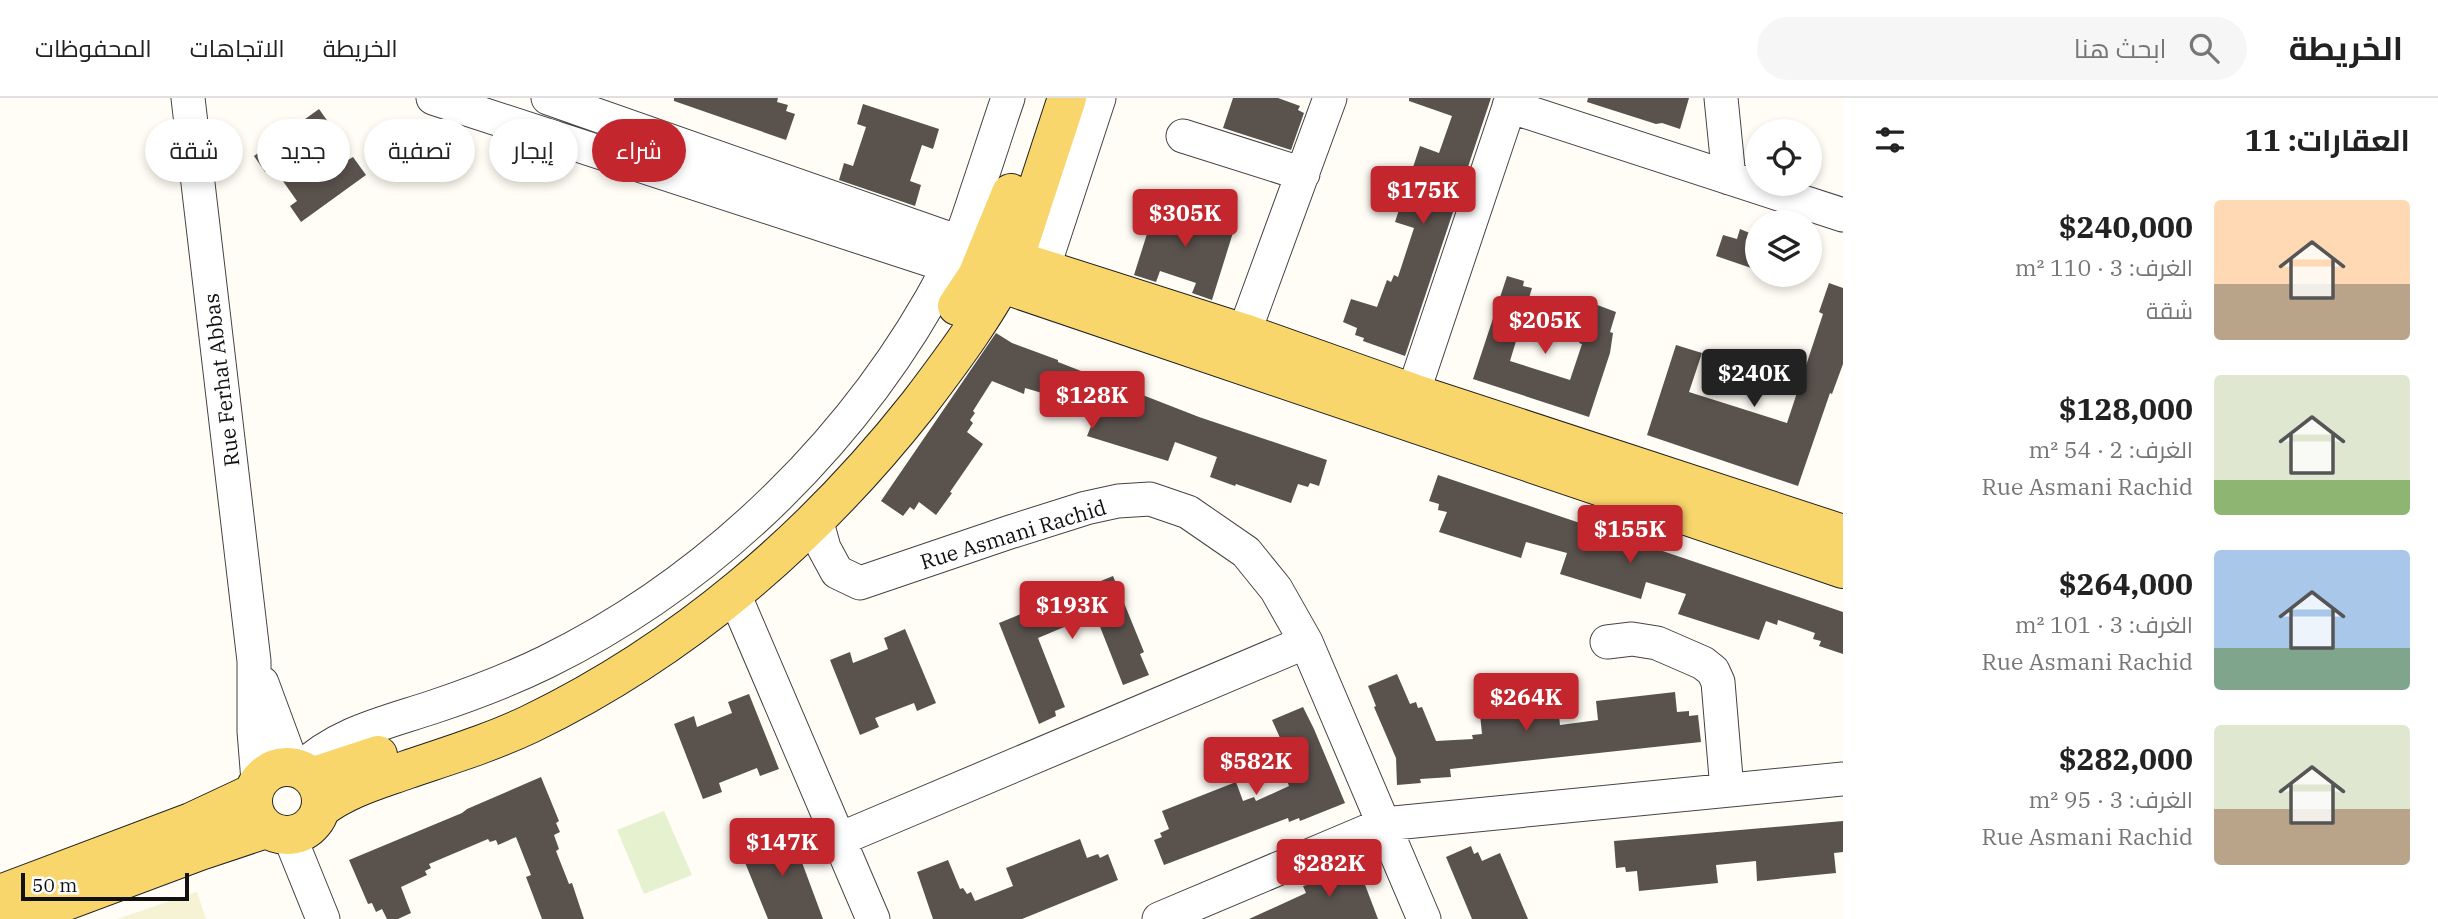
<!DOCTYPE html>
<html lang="ar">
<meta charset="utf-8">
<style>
body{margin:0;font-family:"IBM Plex Serif",Cairo,serif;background:#f6f6f6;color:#222;direction:rtl;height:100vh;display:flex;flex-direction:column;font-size:26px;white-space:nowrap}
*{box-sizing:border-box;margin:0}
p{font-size:23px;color:#767676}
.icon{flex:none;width:38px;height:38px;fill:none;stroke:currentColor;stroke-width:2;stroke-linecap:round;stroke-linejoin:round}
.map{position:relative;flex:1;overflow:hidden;direction:ltr}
.sheet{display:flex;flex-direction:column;background:#fff;width:595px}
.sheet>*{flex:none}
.guide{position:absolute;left:21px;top:21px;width:665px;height:63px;direction:rtl;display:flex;gap:14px}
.fabs{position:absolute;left:1745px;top:21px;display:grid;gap:14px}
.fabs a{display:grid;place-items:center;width:77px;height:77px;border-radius:50%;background:#fff;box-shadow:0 4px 10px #0003;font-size:35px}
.scale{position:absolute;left:21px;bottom:18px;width:168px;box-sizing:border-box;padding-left:7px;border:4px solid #111;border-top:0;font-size:19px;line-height:24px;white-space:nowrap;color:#111;-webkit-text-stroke:5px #fff;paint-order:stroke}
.price{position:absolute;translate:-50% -60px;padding:0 16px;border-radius:7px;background:#c4262e;color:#fff;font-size:23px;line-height:46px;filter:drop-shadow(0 2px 4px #0008)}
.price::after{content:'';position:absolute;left:50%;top:42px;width:21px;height:16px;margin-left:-10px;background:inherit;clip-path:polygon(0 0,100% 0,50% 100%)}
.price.on{background:#222;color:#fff}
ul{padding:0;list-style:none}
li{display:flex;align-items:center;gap:21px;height:175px;padding:0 28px}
li span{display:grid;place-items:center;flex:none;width:196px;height:140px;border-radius:7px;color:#555}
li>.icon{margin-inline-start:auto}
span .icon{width:84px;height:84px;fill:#fffc;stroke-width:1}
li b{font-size:30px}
h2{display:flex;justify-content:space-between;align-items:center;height:84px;padding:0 28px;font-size:30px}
.chip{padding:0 24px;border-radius:32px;background:#fff;box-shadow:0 4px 10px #0003;font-size:24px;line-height:63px}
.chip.on{background:#c4262e;color:#fff}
header{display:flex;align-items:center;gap:42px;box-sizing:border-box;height:98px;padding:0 35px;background:#fff;border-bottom:2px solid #e0e0e0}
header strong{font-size:33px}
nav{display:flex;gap:38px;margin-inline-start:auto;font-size:24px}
.search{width:490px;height:63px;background:#f6f6f6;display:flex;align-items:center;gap:18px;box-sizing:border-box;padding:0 24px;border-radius:38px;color:#767676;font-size:26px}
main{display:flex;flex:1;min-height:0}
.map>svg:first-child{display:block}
.farmland{fill:#f6f3d4}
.pitch{fill:#e6f2cf}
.building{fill:#5a524d}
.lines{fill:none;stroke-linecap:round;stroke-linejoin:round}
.minor-casing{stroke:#444;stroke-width:35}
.major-casing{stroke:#222;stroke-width:40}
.minor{stroke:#fff;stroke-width:33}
.major{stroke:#f9d66b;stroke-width:38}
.labels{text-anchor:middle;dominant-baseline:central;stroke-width:7;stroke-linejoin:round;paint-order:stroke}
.street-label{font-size:21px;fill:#111;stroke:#fff}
</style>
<header>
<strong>الخريطة</strong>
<div class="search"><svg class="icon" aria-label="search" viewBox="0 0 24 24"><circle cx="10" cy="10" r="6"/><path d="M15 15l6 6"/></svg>ابحث هنا</div>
<nav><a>الخريطة</a><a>الاتجاهات</a><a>المحفوظات</a></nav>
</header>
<main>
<section class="sheet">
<h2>العقارات: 11<svg class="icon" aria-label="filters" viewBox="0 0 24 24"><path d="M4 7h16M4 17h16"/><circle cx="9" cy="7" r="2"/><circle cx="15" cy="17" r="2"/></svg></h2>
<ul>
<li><span style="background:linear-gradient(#ffd9b3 60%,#b9a48a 0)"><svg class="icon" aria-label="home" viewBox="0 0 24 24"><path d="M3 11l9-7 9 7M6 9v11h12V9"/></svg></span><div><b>$240,000</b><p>الغرف: 3 · 110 m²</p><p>شقة</p></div></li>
<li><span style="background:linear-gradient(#dfe7d0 75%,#8fb573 0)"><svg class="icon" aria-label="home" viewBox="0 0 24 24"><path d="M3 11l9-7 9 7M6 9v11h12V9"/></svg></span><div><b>$128,000</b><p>الغرف: 2 · 54 m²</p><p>Rue Asmani Rachid</p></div></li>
<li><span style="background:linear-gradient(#a9c7e8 70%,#7fa58c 0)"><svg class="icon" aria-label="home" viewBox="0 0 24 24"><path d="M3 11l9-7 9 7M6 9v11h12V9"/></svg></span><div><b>$264,000</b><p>الغرف: 3 · 101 m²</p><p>Rue Asmani Rachid</p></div></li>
<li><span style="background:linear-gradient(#dfe7d0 60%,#b9a48a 0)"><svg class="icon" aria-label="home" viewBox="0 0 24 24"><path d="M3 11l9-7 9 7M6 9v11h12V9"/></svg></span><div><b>$282,000</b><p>الغرف: 3 · 95 m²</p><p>Rue Asmani Rachid</p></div></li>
</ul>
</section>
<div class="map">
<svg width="1843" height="821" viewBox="0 0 1843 821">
<rect width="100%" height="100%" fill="#fffdf5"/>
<!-- farmland -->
<path class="farmland" d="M197 794 206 821H117L196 794Z"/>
<!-- pitch -->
<path class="pitch" d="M664 713 692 777 644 796 617 732Z"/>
<!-- building -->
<path class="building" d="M674 0H778L777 4 788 7 786 13 795 16 786 42 674 3Z
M1233 0H1278L1300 8 1298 12 1304 15 1291 52 1223 30Z
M1409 0H1491L1405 258 1363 243 1364 240 1355 237 1357 230 1343 224 1351 201 1377 209 1387 182 1391 184 1394 177 1398 179 1414 130 1395 124 1420 48 1439 55 1452 18 1409 3Z
M1588 0H1689L1680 31 1662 25 1656 26 1587 4Z
M863 6 939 31 933 51 922 47 910 83 921 87 915 108 839 82 844 65 853 68 866 29 857 26Z
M319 11 331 28 321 34 343 65 353 59 366 77 301 124 290 108 297 103 273 69 265 74 254 58Z
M1158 101 1177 107 1174 116 1193 122 1214 128 1216 119 1236 125 1212 202 1192 195 1196 185 1160 173 1156 184 1134 177Z
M1740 131 1757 138V172L1716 158 1723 137 1737 141Z
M1507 178 1524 183 1523 188 1532 190 1510 263 1570 282 1582 246 1579 245 1592 205 1616 214 1610 234 1613 235 1610 255 1589 319 1473 281Z
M1829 185 1843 190V266L1832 296 1830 295 1798 388 1647 337 1676 247 1702 255 1689 294 1787 325 1823 216 1819 214Z
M996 235 1012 245 1058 262V264L1199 319 1327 362 1319 388 1310 385 1308 389 1298 386 1291 405 1236 386 1235 388 1210 379 1217 359 1175 344 1168 363 1087 338 1095 318 1085 316 1087 310 1043 292 1042 295 1025 290 1024 296 992 283 973 313 975 315 970 322 973 325 967 334 983 346 950 394 952 395 936 417 919 404 914 412 910 409 903 418 881 403Z
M1438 377 1843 514V556L1819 548 1821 543 1813 541 1815 535 1778 522 1777 527 1766 523 1759 542 1678 516 1686 496 1646 484 1641 501 1560 476 1567 455 1526 444 1521 460 1439 434 1447 414 1438 412 1439 406 1429 403Z
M1113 478 1144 554 1140 556 1149 577 1123 587 1095 516 1038 540 1065 609 1055 613 1056 618 1039 626 999 525Z
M905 531 936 605 917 613 914 605 875 620 879 629 860 637 830 562 850 554 853 565 888 551 884 540Z
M1397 576 1410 606 1416 604 1418 610 1422 609 1436 643 1473 641 1472 637 1482 636 1480 616 1558 607 1560 627 1598 622 1596 603 1675 594 1677 614 1689 613V618L1698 617 1701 644 1450 671 1451 679 1420 681 1421 685 1397 687 1396 660 1374 609 1376 608 1368 588Z
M749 596 779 671 760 678 757 670 719 685 722 694 703 701 674 626 694 618 697 629 732 615 728 604Z
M1303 609 1314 631 1345 705 1300 723 1299 720 1289 724 1288 720 1164 767 1154 742 1162 739 1160 735 1169 731 1162 713 1236 684 1243 703 1254 699 1256 703 1289 688 1278 661 1283 659 1281 653 1285 651 1272 622Z
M541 679 559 723 556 725 560 734 554 737 559 751 556 753 569 786 572 785 584 821H542L526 779 531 777 516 739 498 747 496 742 490 744 488 741 429 766 431 770 425 773 427 777 401 789 411 815 398 821H387L382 811 376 814 372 805 368 806 349 762 462 715 467 711Z
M1843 723V754L1834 755 1836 775 1757 783 1756 763 1716 767 1718 785 1639 793 1637 773 1626 774 1625 769 1616 770 1614 743Z
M787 724 823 821H768L744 762 764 755 760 746 765 744 761 734Z
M1080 741 1087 760 1098 756 1100 760 1108 756 1118 782 1022 821H933L917 774 948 762 960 791 963 790 967 796 971 794 975 803 1013 788 1006 770Z
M1471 748 1474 756 1478 754 1482 763 1500 755 1528 821H1472L1446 759Z
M1356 763 1378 821H1249L1306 795 1303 788 1313 785 1312 781Z"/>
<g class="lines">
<!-- minor casing -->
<g class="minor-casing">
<path id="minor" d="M188 0 254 563V633L258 683
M433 0 970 175
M548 0 979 151
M1721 0 1729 80
M1509 8 1843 117
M1183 38 1303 76
M1043 171 1099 0
M1244 235 1330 0
M1413 295 1512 0
M816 421 824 450 837 474 860 485 1010 434 1086 410 1118 403 1150 401 1188 414 1246 454 1276 491 1306 544 1424 821
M734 496 873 821
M1607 544 1632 541 1657 545 1703 565 1713 573 1718 584 1727 692
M262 585 293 669
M300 671C337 635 385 625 433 609 472 596 509 582 546 564 715 481 861 337 948 170 960 146 968 121 976 96 987 64 997 32 1008 0
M289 737 323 821
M840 741 1306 544
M1159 821 1384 726 1843 681"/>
</g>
<!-- major casing -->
<g class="major-casing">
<path id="major" d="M1031 167 1244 235 1413 295 1843 436
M979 178 1843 471
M957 208 977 178 1011 95
M253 703a34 34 0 1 1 68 0a34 34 0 1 1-68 0Z
M311 679 378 657
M320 711C346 691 375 683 406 672 447 658 490 645 530 626 683 552 813 440 918 307 953 261 988 214 1014 162L1067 0
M0 796 191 724 253 695
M18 821 200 753 266 731"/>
</g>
<!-- minor -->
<use href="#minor" class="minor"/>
<!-- major -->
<use href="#major" class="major"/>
</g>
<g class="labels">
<!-- street labels -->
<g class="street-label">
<text transform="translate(221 282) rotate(-97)">Rue Ferhat Abbas</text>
<text transform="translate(1013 436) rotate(-17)">Rue Asmani Rachid</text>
</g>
</g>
</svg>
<div class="fabs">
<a><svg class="icon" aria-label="locate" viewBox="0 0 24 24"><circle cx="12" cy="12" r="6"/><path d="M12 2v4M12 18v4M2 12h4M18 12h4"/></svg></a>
<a><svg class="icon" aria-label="layers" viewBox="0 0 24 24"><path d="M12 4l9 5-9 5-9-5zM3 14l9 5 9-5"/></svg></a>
</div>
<div class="scale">50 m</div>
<b class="price" style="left:1423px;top:128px">$175K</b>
<b class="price" style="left:1185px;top:151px">$305K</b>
<b class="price" style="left:1545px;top:258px">$205K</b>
<b class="price on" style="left:1754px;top:311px">$240K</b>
<b class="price" style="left:1092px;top:333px">$128K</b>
<b class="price" style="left:1630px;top:467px">$155K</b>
<b class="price" style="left:1072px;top:543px">$193K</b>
<b class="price" style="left:1526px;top:635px">$264K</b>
<b class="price" style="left:1256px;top:699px">$582K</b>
<b class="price" style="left:782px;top:780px">$147K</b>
<b class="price" style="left:1329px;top:801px">$282K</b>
<div class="guide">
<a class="chip on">شراء</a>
<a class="chip">إيجار</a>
<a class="chip">تصفية</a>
<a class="chip">جديد</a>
<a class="chip">شقة</a>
</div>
</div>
</main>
